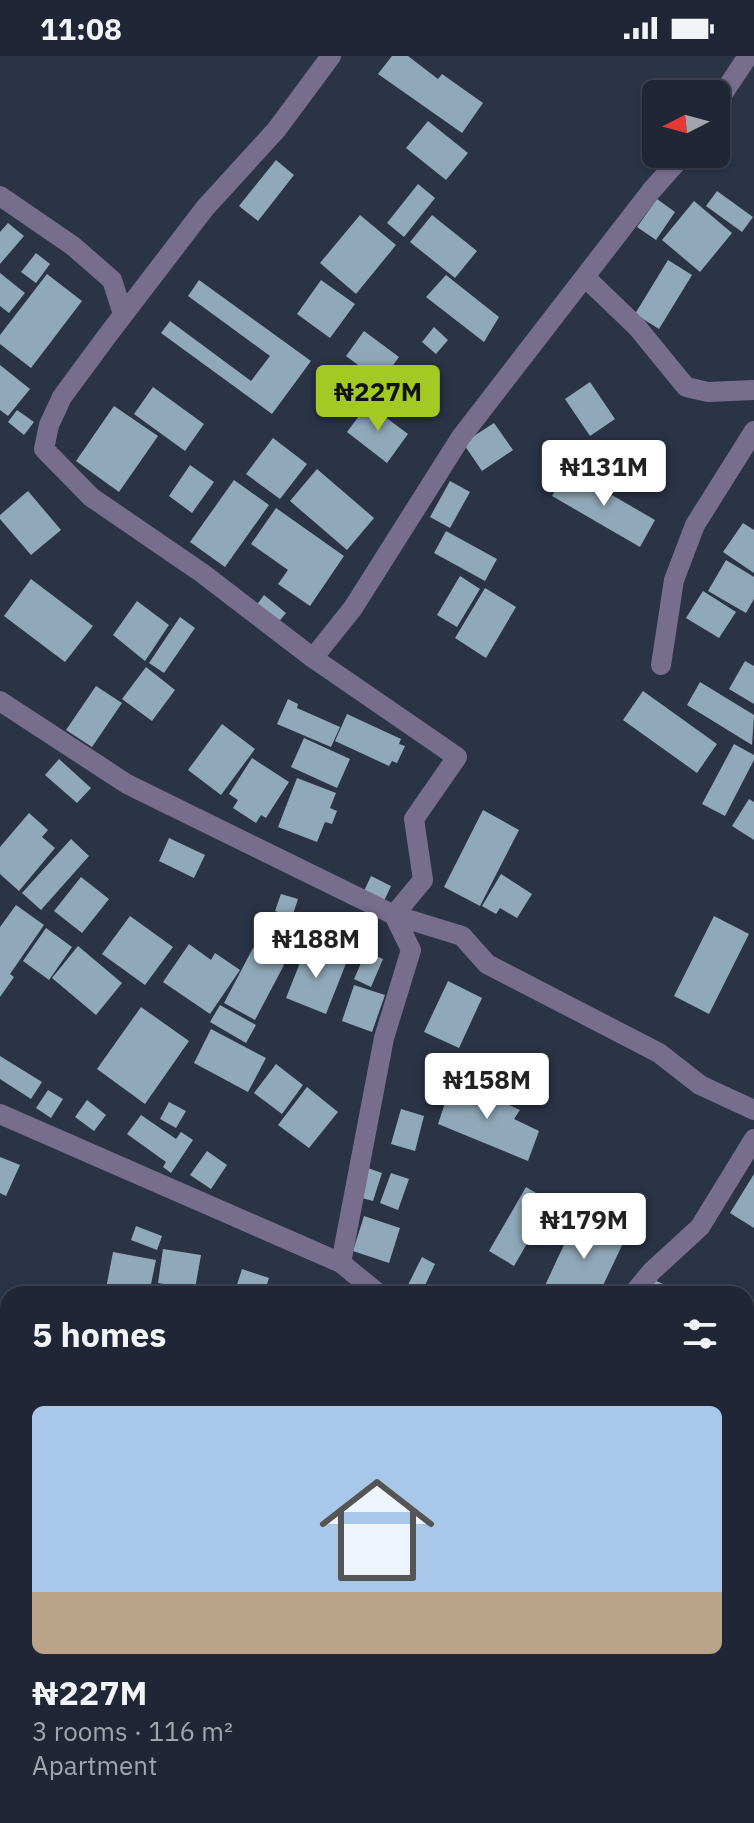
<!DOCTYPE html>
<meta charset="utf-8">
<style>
body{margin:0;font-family:"IBM Plex Sans",sans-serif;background:#2d3241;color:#f1f3f6;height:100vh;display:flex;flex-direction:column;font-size:30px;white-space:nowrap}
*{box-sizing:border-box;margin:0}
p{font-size:26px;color:#a2a5ad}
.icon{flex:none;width:44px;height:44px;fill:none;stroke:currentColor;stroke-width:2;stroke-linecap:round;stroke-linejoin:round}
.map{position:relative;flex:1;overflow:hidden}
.panel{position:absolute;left:0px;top:1230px;width:754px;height:538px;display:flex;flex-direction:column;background:#202635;border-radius:24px 24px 0 0;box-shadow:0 2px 6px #0004,0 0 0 2px #3d4350}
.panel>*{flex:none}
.needle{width:52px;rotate:264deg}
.fabs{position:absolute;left:642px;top:24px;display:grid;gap:16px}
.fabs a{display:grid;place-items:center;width:88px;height:88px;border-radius:12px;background:#202635;box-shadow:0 2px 6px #0004,0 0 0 2px #3d4350;font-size:40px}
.price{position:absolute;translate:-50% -68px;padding:0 18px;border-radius:8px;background:#fff;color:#222;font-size:26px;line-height:52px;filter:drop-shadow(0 2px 4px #0008)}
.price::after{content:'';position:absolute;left:50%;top:48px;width:24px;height:18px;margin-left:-12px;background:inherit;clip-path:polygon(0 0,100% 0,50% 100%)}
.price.selected{background:#a4c824;color:#111}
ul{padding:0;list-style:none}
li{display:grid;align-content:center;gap:16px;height:424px;padding:0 32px}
li span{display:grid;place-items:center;height:248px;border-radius:12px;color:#555}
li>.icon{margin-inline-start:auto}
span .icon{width:144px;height:144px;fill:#fffc;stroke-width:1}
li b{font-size:34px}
h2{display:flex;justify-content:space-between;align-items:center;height:96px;padding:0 32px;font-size:34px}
.status{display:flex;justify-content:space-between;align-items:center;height:56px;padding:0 40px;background:#202635;direction:ltr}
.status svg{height:22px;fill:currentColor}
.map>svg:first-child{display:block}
.building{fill:#90a9ba}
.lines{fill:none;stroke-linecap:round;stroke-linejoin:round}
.minor{stroke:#776e8e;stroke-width:20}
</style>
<div class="status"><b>11:08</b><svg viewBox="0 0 49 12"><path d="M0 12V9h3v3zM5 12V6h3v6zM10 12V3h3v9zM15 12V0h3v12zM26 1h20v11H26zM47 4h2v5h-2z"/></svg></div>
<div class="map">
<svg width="754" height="1767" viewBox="0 0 754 1767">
<rect width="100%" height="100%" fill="#2b3347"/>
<!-- building -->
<path class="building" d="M392 0H408L438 23 442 18 483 47 462 77 378 18Z
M428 65 468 97 446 124 406 92Z
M276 104 294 119 258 165 239 150Z
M418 128 435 142 404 181 387 167Z
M717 135 753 161 742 176 706 150Z
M657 143 675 156 656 184 637 171Z
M694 145 732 177 700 216 662 184Z
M360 159 396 189 356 238 320 207Z
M432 159 477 195 455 222 410 186Z
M8 167 24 180 0 208V176Z
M36 197 50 208 36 227 21 216Z
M668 204 692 219 659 273 635 258Z
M0 217 25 237 9 257 0 250Z
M47 218 82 245 31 312 0 288V279Z
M446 219 499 261 484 286 426 241Z
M199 224 311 305 272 358 161 277 170 265 251 325 270 300 188 240Z
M321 224 355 248 330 282 297 258Z
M434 271 448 284 436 298 422 286Z
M364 275 399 301 381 326 346 300Z
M0 309 30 333 8 360 0 354Z
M590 326 615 363 590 380 565 343Z
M153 331 204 368 185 395 134 358Z
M368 348 408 378 387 407 347 376Z
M114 350 158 380 119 436 76 405Z
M17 354 34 366 24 379 8 366Z
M494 367 513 394 482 415 463 387Z
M273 382 307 408 280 443 246 418Z
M190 409 214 426 192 457 169 440Z
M317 413 374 462 347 494 290 445Z
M567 413 655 464 640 491 552 440Z
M234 424 269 449 225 511 190 486Z
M450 425 470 436 450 472 430 461Z
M28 435 61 474 31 499 0 463V459Z
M276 452 344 500 310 550 278 528 288 514 251 488Z
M743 467 754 474V517L723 496Z
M446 475 497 503 485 525 434 497Z
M726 504 754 521V543L746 557 708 535Z
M460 520 480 533 457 571 437 559Z
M31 523 93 570 65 606 4 560Z
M485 532 516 551 486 602 455 582Z
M703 535 736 556 719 582 686 562Z
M264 539 286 557 277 568 256 550Z
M137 545 169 569 145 605 113 579Z
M180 561 195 572 164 617 149 607Z
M745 605 754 610V648L729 633Z
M146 611 175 634 152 665 122 643Z
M700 626 754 659 752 689 687 649Z
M96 630 122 647 92 691 66 674Z
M643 635 717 688 697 717 623 664Z
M288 643 298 648 297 652 340 671 331 691 277 668Z
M347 658 401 683 399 688 405 690 397 707 392 705 389 710 335 685Z
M222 668 255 693 221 739 188 714Z
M304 682 350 703 337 732 291 711Z
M734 688 754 699V704L725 760 702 748Z
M252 702 289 726 266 762 261 759 256 767 233 752 238 744 229 738Z
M59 703 91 732 77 747 45 719Z
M297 722 336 737 330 752 337 755 332 768 325 766 317 786 278 771Z
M749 743 754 746V784L732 770Z
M483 754 519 774 480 850 444 831Z
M29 757 48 774 42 781 55 792 19 835 0 818V791Z
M169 782 205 799 194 822 159 805Z
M71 783 89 800 41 854 22 837Z
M501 818 532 838 517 862 500 852 496 858 482 850Z
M371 820 391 830 384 845 364 835Z
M81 821 109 843 82 877 54 855Z
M281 838 298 843 292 861 275 855Z
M16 849 44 869 10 918 14 921 0 941V871Z
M130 860 173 891 145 929 102 898Z
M714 860 749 878 709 958 674 940Z
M46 872 72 891 49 924 23 905Z
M189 888 211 904 215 897 240 914 210 958 163 926Z
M307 889 347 905 326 958 286 942Z
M78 890 122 927 96 959 52 922Z
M253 892 284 909 255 964 224 947Z
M366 896 383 903 371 931 354 923Z
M448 925 482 942 459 992 424 976Z
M354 929 385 939 372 976 342 965Z
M220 949 256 969 246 987 210 966Z
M141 951 189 985 145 1048 97 1013Z
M211 973 266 1002 248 1036 194 1007Z
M0 1000 42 1026 31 1043 0 1023Z
M276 1008 303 1029 282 1058 254 1037Z
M458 1024 520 1054 514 1063 539 1075 528 1105 438 1068 445 1047Z
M307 1031 338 1056 309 1092 278 1069Z
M48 1034 63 1043 51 1062 36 1052Z
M87 1044 106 1059 94 1075 75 1061Z
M169 1046 186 1055 176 1072 160 1063Z
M401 1053 424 1060 415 1095 391 1088Z
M141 1059 176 1083 181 1076 193 1084 171 1117 163 1111 166 1106 127 1078Z
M207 1095 227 1109 211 1133 190 1119Z
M0 1101 20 1109 6 1140 0 1137Z
M368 1112 382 1117 373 1145 358 1141Z
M391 1117 409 1123 398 1154 380 1147Z
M754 1118V1172L730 1157Z
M526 1131 551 1146 514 1210 489 1195Z
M364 1160 400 1172 389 1207 353 1195Z
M577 1161 625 1183 599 1238H541Z
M136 1170 162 1180 157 1194 131 1184Z
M163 1193 201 1199 195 1233 158 1227Z
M113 1196 156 1204 149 1238H105Z
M422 1201 435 1208 421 1238 407 1231Z
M242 1213 269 1222 264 1238H234Z
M652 1223 685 1238H645Z
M746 1594 754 1598V1643L746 1639Z
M0 1595 8 1600V1626L0 1620Z
M47 1760H58L69 1767H43Z
M68 1760H110L105 1767H79Z
M567 1760 608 1761V1767H567Z
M522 1761H562V1767H522Z"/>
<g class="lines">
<!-- minor -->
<path class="minor" d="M716 48 748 0
M0 140 73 190 112 224 123 258
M587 223 637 271 686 331 708 336 754 334
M313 602 202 517 91 441 44 393 49 369 62 341 107 280 205 152 277 73 331 0
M661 609 674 524 695 469 754 375
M0 645 127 728 394 859 462 880 487 908 659 997 700 1029 754 1054
M0 1058 341 1207 379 1238
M341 1207 384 982 411 894 394 859 423 824 414 763 457 701 313 602 353 552 461 381 651 135 684 98
M633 1238 652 1215 700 1171 754 1083
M746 1439 754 1443
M746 1529 754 1519
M245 1767 248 1760
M625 1767V1760"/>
</g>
</svg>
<div class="fabs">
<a><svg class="needle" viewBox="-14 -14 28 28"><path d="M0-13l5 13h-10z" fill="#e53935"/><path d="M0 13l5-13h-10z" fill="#a2a5ad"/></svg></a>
</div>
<b class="price selected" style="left:378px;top:377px">₦227M</b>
<b class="price" style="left:604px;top:452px">₦131M</b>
<b class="price" style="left:316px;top:924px">₦188M</b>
<b class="price" style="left:487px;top:1065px">₦158M</b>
<b class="price" style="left:584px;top:1205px">₦179M</b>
<section class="panel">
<h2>5 homes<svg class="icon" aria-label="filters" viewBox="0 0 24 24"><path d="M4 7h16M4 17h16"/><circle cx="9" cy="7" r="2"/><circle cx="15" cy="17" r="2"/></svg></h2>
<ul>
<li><span style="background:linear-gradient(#a9c7e8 75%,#b9a48a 0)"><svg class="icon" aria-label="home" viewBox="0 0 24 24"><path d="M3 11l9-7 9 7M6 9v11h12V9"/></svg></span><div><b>₦227M</b><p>3 rooms · 116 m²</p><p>Apartment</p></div></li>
</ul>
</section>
</div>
